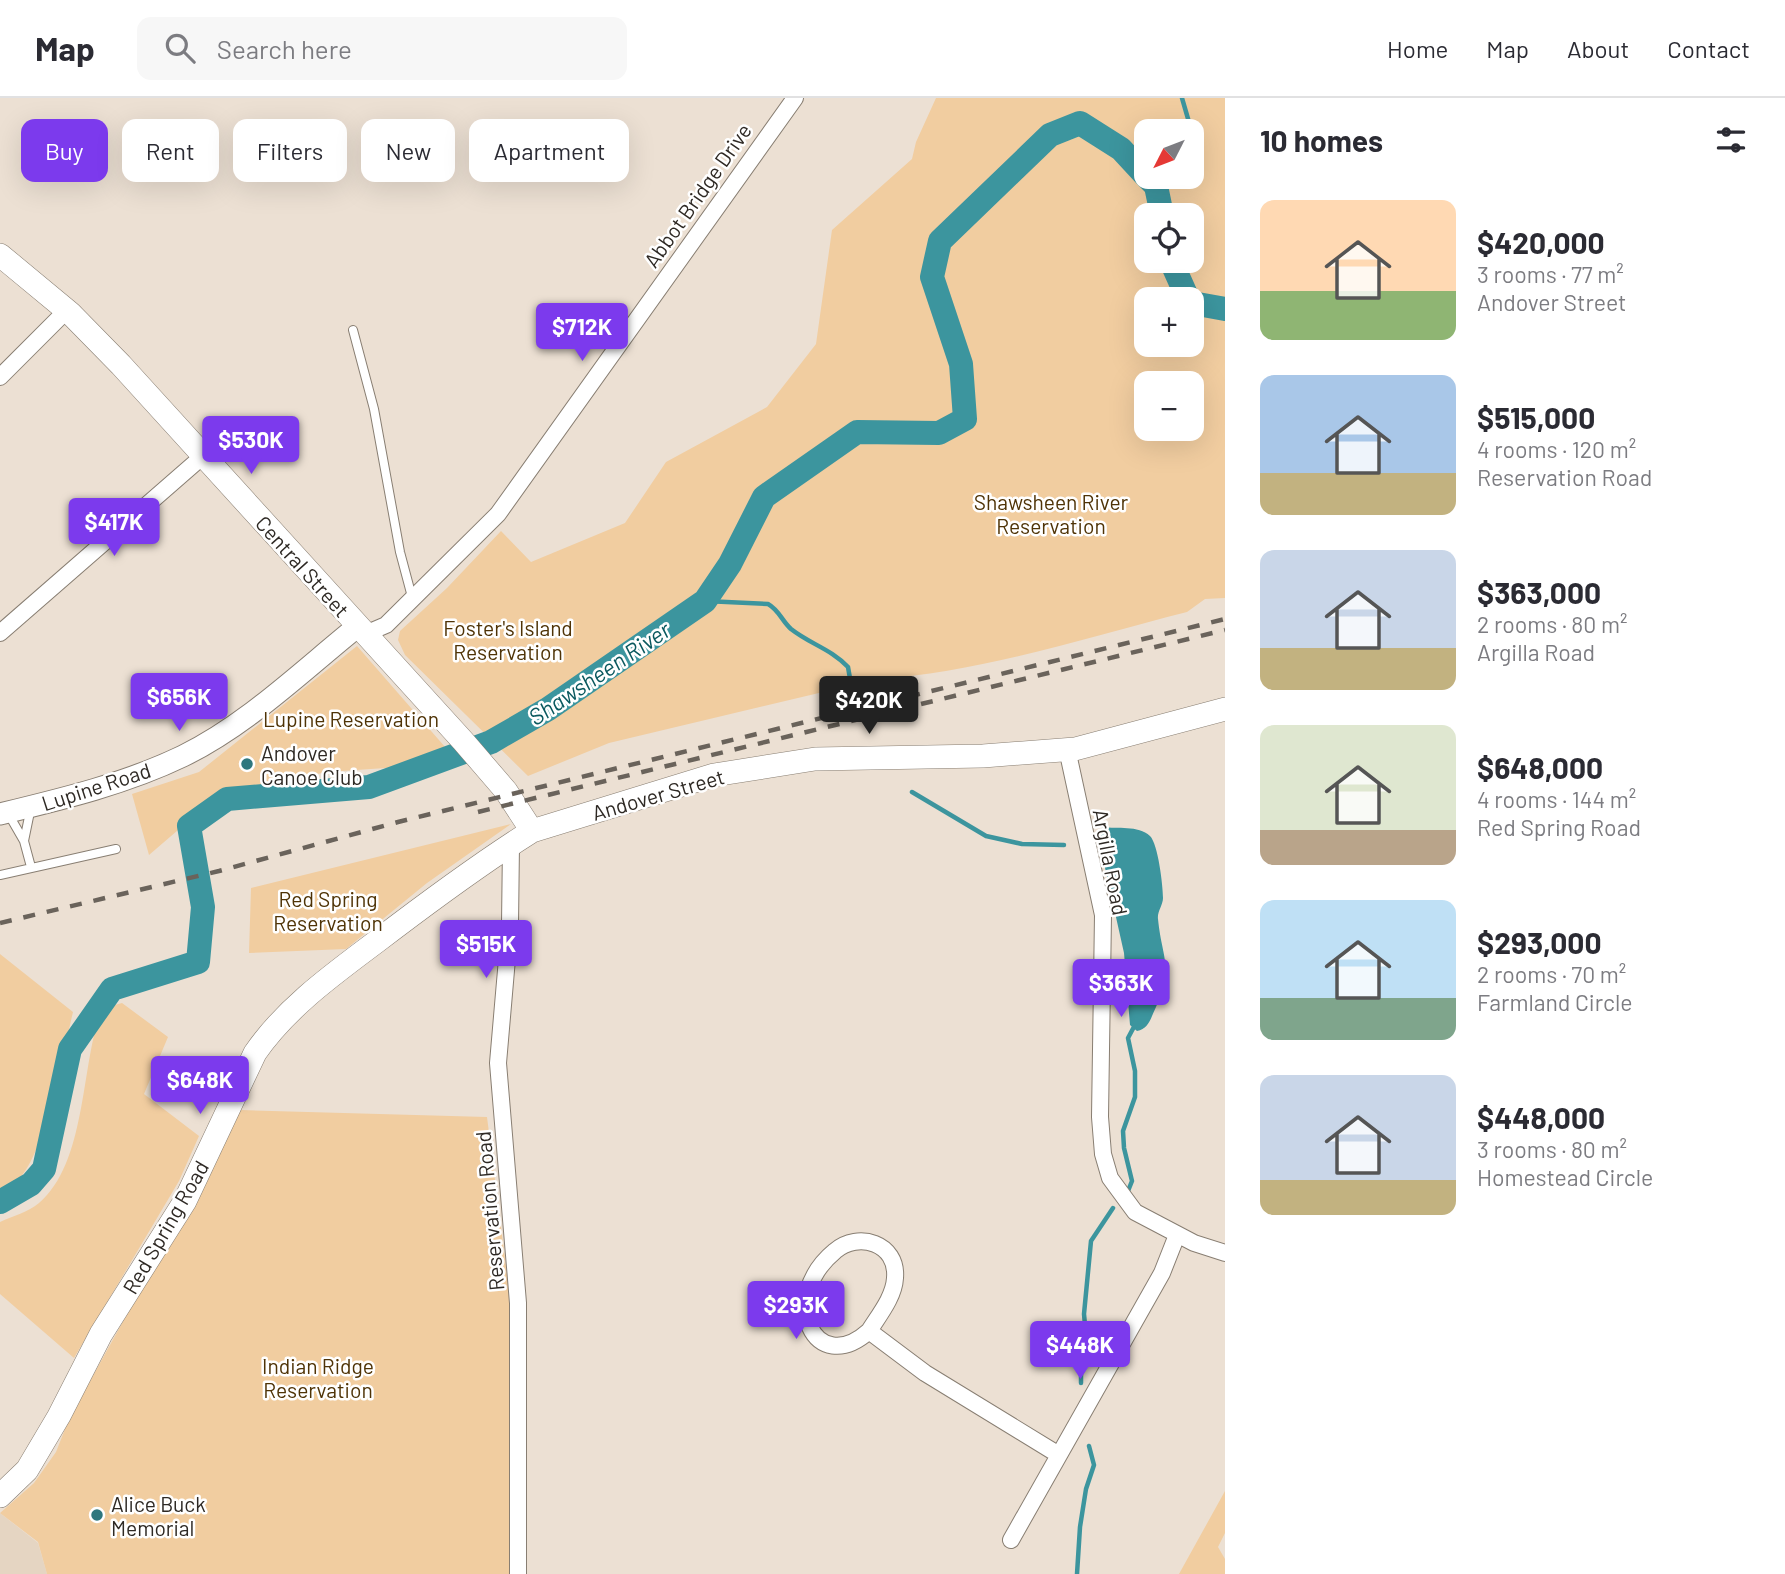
<!DOCTYPE html>
<meta charset="utf-8">
<style>
body{margin:0;font-family:Barlow,sans-serif;background:#f7f7f7;color:#2b2b33;height:100vh;display:flex;flex-direction:column;font-size:26px;white-space:nowrap}
*{box-sizing:border-box;margin:0}
p{font-size:23px;color:#7c7c81}
.icon{flex:none;width:38px;height:38px;fill:none;stroke:currentColor;stroke-width:2;stroke-linecap:round;stroke-linejoin:round}
.map{position:relative;flex:1;overflow:hidden}
.side{display:flex;flex-direction:column;background:#fff;width:560px}
.side>*{flex:none}
.banner{position:absolute;left:21px;top:21px;width:665px;height:63px;display:flex;gap:14px}
.needle{width:46px;rotate:228deg}
.fabs{position:absolute;left:1134px;top:21px;display:grid;gap:14px}
.fabs a{display:grid;place-items:center;width:70px;height:70px;border-radius:14px;background:#fff;box-shadow:0 7px 28px #0002;font-size:35px}
.price{position:absolute;translate:-50% -60px;padding:0 16px;border-radius:7px;background:#7c3aed;color:#fff;font-size:23px;line-height:46px;filter:drop-shadow(0 2px 4px #0008)}
.price::after{content:'';position:absolute;left:50%;top:42px;width:21px;height:16px;margin-left:-10px;background:inherit;clip-path:polygon(0 0,100% 0,50% 100%)}
.price.on{background:#222;color:#fff}
ul{padding:0;list-style:none}
li{display:flex;align-items:center;gap:21px;height:175px;padding:0 35px}
li span{display:grid;place-items:center;flex:none;width:196px;height:140px;border-radius:14px;color:#555}
li>.icon{margin-inline-start:auto}
span .icon{width:84px;height:84px;fill:#fffc;stroke-width:1}
li b{font-size:30px}
h2{display:flex;justify-content:space-between;align-items:center;height:84px;padding:0 35px;font-size:30px}
.chip{padding:0 24px;border-radius:14px;background:#fff;box-shadow:0 7px 28px #0002;font-size:24px;line-height:63px}
.chip.on{background:#7c3aed;color:#fff}
header{display:flex;align-items:center;gap:42px;box-sizing:border-box;height:98px;padding:0 35px;background:#fff;border-bottom:2px solid #e1e1e2}
header strong{font-size:33px}
nav{display:flex;gap:38px;margin-inline-start:auto;font-size:24px}
.search{width:490px;height:63px;background:#f7f7f7;display:flex;align-items:center;gap:18px;box-sizing:border-box;padding:0 24px;border-radius:14px;color:#7c7c81;font-size:26px}
main{display:flex;flex:1;min-height:0}
.map>svg:first-child{display:block}
.built{fill:#e5d5c2}
.green{fill:#f1cda0;fill-rule:evenodd}
.water{fill:#3c959e}
.lines{fill:none;stroke-linecap:round;stroke-linejoin:round}
.stream{stroke:#3c959e;stroke-width:4.5}
.river{stroke:#3c959e;stroke-width:24}
.service-casing{stroke:#887e72;stroke-width:10}
.minor-casing{stroke:#887e72;stroke-width:18}
.tertiary-casing{stroke:#887e72;stroke-width:23}
.secondary-casing{stroke:#887e72;stroke-width:24}
.service{stroke:#fff;stroke-width:8}
.minor{stroke:#fff;stroke-width:16}
.tertiary{stroke:#fff;stroke-width:21}
.secondary{stroke:#fff;stroke-width:23}
.rail{stroke:#6a635b;stroke-width:4.5;stroke-dasharray:12 12;stroke-linecap:butt}
.poi-dot{fill:#2e777e;stroke:#fff;stroke-width:2.5}
.labels{text-anchor:middle;dominant-baseline:central;stroke-width:5;stroke-linejoin:round;paint-order:stroke}
.street-label{font-size:21px;fill:#2e2924;stroke:#fff}
.park-label{font-size:21px;fill:#4f3306;stroke:#fff}
.poi-label{font-size:21px;fill:#2e2924;stroke:#fff;text-anchor:start}
.water-label{font-size:23px;font-style:italic;fill:#09585e;stroke:#fff}
</style>
<header>
<strong>Map</strong>
<div class="search"><svg class="icon" aria-label="search" viewBox="0 0 24 24"><circle cx="10" cy="10" r="6"/><path d="M15 15l6 6"/></svg>Search here</div>
<nav><a>Home</a><a>Map</a><a>About</a><a>Contact</a></nav>
</header>
<main>
<div class="map">
<svg width="1225" height="1476" viewBox="0 0 1225 1476">
<rect width="100%" height="100%" fill="#ece0d3"/>
<!-- built -->
<path class="built" d="M0 1415 38 1445 47 1476H0Z"/>
<!-- green -->
<path class="green" d="M936 0H1225V500L1205 501 1187 514C1088 539 979 575 878 581L609 645 528 678 405 557 398 542 400 533 447 490 501 433 531 464 625 425 666 364 767 309 816 246 832 132 912 61 916 44ZM1146 33H1192V79H1146ZM1146 117H1192V163H1146ZM1146 201H1192V247H1146ZM1146 285H1192V331H1146Z
M357 548 459 665 327 674 220 696 149 757 132 696 199 674Z
M511 726 427 785 346 851 249 855 251 790Z
M0 856 73 914C63 955 46 1053 19 1081 13 1086 7 1089 0 1092Z
M122 905 168 939 144 996 199 1038 179 1083 74 1260 0 1196V1124C13 1118 28 1114 39 1105 86 1065 81 970 100 916L104 910Z
M240 1012 487 1019 516 1247 517 1476H47L38 1444 0 1415 34 1385 56 1354 69 1321Z
M1225 1393V1435L1218 1449 1225 1461V1476H1179Z"/>
<!-- water -->
<path class="water" d="M1103 729C1117 731 1138 727 1150 738 1158 746 1163 787 1163 800 1163 807 1157 814 1158 821 1162 861 1174 868 1156 909 1151 919 1149 931 1137 933L1130 927 1124 855 1099 743 1098 735Z"/>
<g class="lines">
<!-- stream -->
<path class="stream" d="M1182 0 1191 31 1188 33
M1141 72 1146 67
M705 503 768 506C779 512 782 523 791 531 810 546 831 551 848 569L852 592
M912 694 986 738 1022 746 1064 747
M1128 1093 1132 1083 1124 1050 1123 1033 1135 999V973L1128 940 1136 925
M1081 1285V1265L1087 1249 1084 1216 1091 1143 1113 1110
M1077 1476 1080 1429 1086 1391 1094 1367 1089 1348"/>
<!-- river -->
<path class="river" d="M1147 79 1156 88 1162 117
M1171 163 1188 201
M1192 205 1225 211
M0 1104 31 1086 44 1071 70 951 112 891 198 864 203 809 189 728 227 701 369 689 491 644 548 611 705 503 730 466 764 399 857 334 939 335 965 321 961 266 932 179 940 143 1050 37 1080 25 1121 51 1146 78"/>
<!-- service casing -->
<g class="service-casing">
<path id="service" d="M353 232 374 311 400 454 412 499
M9 717 24 743 31 709
M24 743 31 769
M0 777 116 751"/>
</g>
<!-- minor casing -->
<g class="minor-casing">
<path id="minor" d="M0 279 67 212
M0 535 203 358
M365 536 386 527 498 416 795 0
M1067 651 1103 817 1100 1019 1103 1056 1110 1080 1135 1114 1194 1145 1225 1155
M511 746 510 826 498 965 518 1205V1476
M869 1233C879 1217 894 1199 895 1180 898 1145 858 1133 835 1153 777 1201 815 1281 869 1233L925 1275 1059 1357
M1011 1442 1162 1175 1177 1137"/>
</g>
<!-- tertiary casing -->
<g class="tertiary-casing">
<path id="tertiary" d="M0 716C62 701 125 686 183 658 248 626 302 573 358 528"/>
</g>
<!-- secondary casing -->
<g class="secondary-casing">
<path id="secondary" d="M0 157 70 215 121 267 463 643 506 693 532 733
M0 1398 27 1372 59 1318 101 1236 185 1103 255 955C286 910 332 877 376 844 427 805 478 767 532 733L714 677 815 661 983 658 1075 651 1225 611"/>
</g>
<!-- service -->
<use href="#service" class="service"/>
<!-- minor -->
<use href="#minor" class="minor"/>
<!-- tertiary -->
<use href="#tertiary" class="tertiary"/>
<!-- secondary -->
<use href="#secondary" class="secondary"/>
<!-- rail -->
<path class="rail" d="M478 714 1225 532
M0 825 219 773 398 724 1225 521"/>
</g>
<!-- markers -->
<g class="poi-dot">
<circle cx="247" cy="666" r="7"/>
<circle cx="97" cy="1417" r="7"/>
</g>
<g class="labels">
<!-- street labels -->
<g class="street-label">
<text transform="translate(697 97) rotate(-55)">Abbot Bridge Drive</text>
<text transform="translate(303 468) rotate(48)">Central Street</text>
<text transform="translate(96 688) rotate(-18)">Lupine Road</text>
<text transform="translate(658 696) rotate(-16)">Andover Street</text>
<text transform="translate(1111 764) rotate(79)">Argilla Road</text>
<text transform="translate(489 1113) rotate(-95)">Reservation Road</text>
<text transform="translate(165 1129) rotate(-60)">Red Spring Road</text>
</g>
<!-- park labels -->
<g class="park-label">
<text x="1051" y="403">Shawsheen River<tspan x="1051" dy="24">Reservation</tspan></text>
<text x="508" y="529">Foster's Island<tspan x="508" dy="24">Reservation</tspan></text>
<text x="351" y="620">Lupine Reservation</text>
<text x="328" y="800">Red Spring<tspan x="328" dy="24">Reservation</tspan></text>
<text x="318" y="1267">Indian Ridge<tspan x="318" dy="24">Reservation</tspan></text>
</g>
<!-- poi labels -->
<g class="poi-label">
<text x="261" y="654">Andover<tspan x="261" dy="24">Canoe Club</tspan></text>
<text x="111" y="1405">Alice Buck<tspan x="111" dy="24">Memorial</tspan></text>
</g>
<!-- water labels -->
<g class="water-label">
<text transform="translate(599 575) rotate(-34)">Shawsheen River</text>
</g>
</g>
</svg>
<div class="fabs">
<a><svg class="needle" viewBox="-14 -14 28 28"><path d="M0-13l5 13h-10z" fill="#e53935"/><path d="M0 13l5-13h-10z" fill="#7c7c81"/></svg></a>
<a><svg class="icon" aria-label="locate" viewBox="0 0 24 24"><circle cx="12" cy="12" r="6"/><path d="M12 2v4M12 18v4M2 12h4M18 12h4"/></svg></a>
<a>+</a>
<a>−</a>
</div>
<b class="price" style="left:582px;top:265px">$712K</b>
<b class="price" style="left:251px;top:378px">$530K</b>
<b class="price" style="left:114px;top:460px">$417K</b>
<b class="price" style="left:179px;top:635px">$656K</b>
<b class="price on" style="left:869px;top:638px">$420K</b>
<b class="price" style="left:486px;top:882px">$515K</b>
<b class="price" style="left:1121px;top:921px">$363K</b>
<b class="price" style="left:200px;top:1018px">$648K</b>
<b class="price" style="left:796px;top:1243px">$293K</b>
<b class="price" style="left:1080px;top:1283px">$448K</b>
<div class="banner">
<a class="chip on">Buy</a>
<a class="chip">Rent</a>
<a class="chip">Filters</a>
<a class="chip">New</a>
<a class="chip">Apartment</a>
</div>
</div>
<section class="side">
<h2>10 homes<svg class="icon" aria-label="filters" viewBox="0 0 24 24"><path d="M4 7h16M4 17h16"/><circle cx="9" cy="7" r="2"/><circle cx="15" cy="17" r="2"/></svg></h2>
<ul>
<li><span style="background:linear-gradient(#ffd9b3 65%,#8fb573 0)"><svg class="icon" aria-label="home" viewBox="0 0 24 24"><path d="M3 11l9-7 9 7M6 9v11h12V9"/></svg></span><div><b>$420,000</b><p>3 rooms · 77 m²</p><p>Andover Street</p></div></li>
<li><span style="background:linear-gradient(#a9c7e8 70%,#c2b280 0)"><svg class="icon" aria-label="home" viewBox="0 0 24 24"><path d="M3 11l9-7 9 7M6 9v11h12V9"/></svg></span><div><b>$515,000</b><p>4 rooms · 120 m²</p><p>Reservation Road</p></div></li>
<li><span style="background:linear-gradient(#c9d6e8 70%,#c2b280 0)"><svg class="icon" aria-label="home" viewBox="0 0 24 24"><path d="M3 11l9-7 9 7M6 9v11h12V9"/></svg></span><div><b>$363,000</b><p>2 rooms · 80 m²</p><p>Argilla Road</p></div></li>
<li><span style="background:linear-gradient(#dfe7d0 75%,#b9a48a 0)"><svg class="icon" aria-label="home" viewBox="0 0 24 24"><path d="M3 11l9-7 9 7M6 9v11h12V9"/></svg></span><div><b>$648,000</b><p>4 rooms · 144 m²</p><p>Red Spring Road</p></div></li>
<li><span style="background:linear-gradient(#bfe0f5 70%,#7fa58c 0)"><svg class="icon" aria-label="home" viewBox="0 0 24 24"><path d="M3 11l9-7 9 7M6 9v11h12V9"/></svg></span><div><b>$293,000</b><p>2 rooms · 70 m²</p><p>Farmland Circle</p></div></li>
<li><span style="background:linear-gradient(#c9d6e8 75%,#c2b280 0)"><svg class="icon" aria-label="home" viewBox="0 0 24 24"><path d="M3 11l9-7 9 7M6 9v11h12V9"/></svg></span><div><b>$448,000</b><p>3 rooms · 80 m²</p><p>Homestead Circle</p></div></li>
</ul>
</section>
</main>
